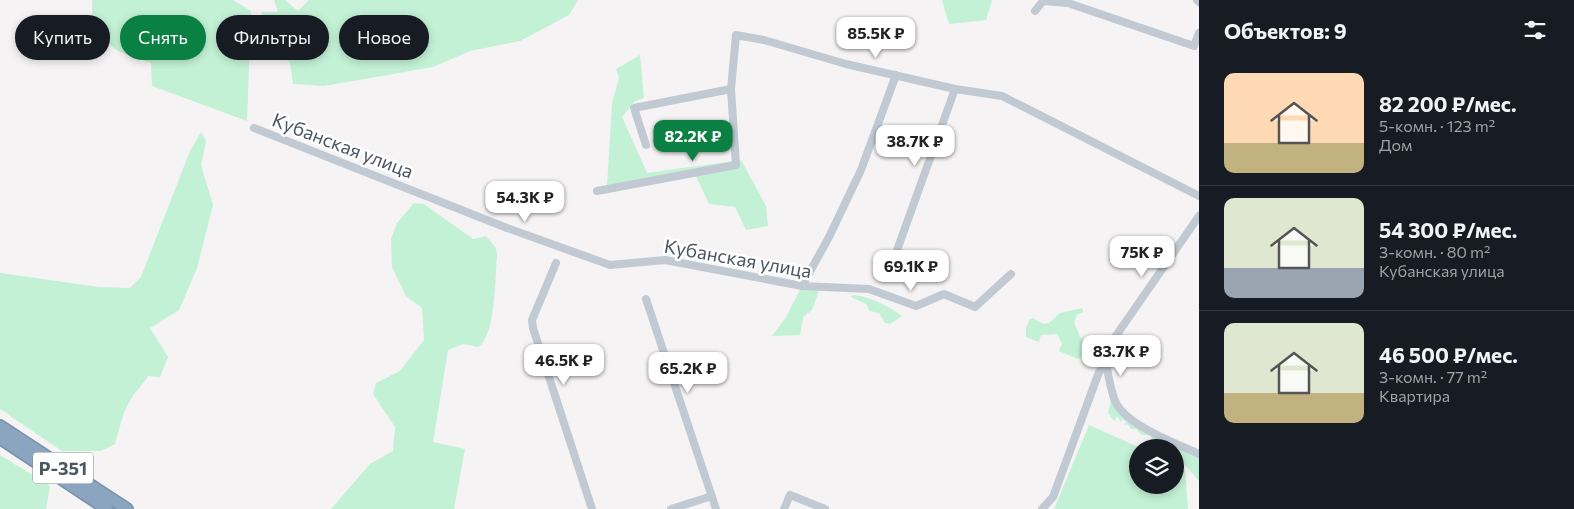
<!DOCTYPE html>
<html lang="ru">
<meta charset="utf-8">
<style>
body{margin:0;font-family:Commissioner,sans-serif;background:#20242c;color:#f1f3f6;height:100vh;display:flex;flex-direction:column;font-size:19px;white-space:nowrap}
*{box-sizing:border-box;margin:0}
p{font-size:16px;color:#9ea1a6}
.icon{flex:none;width:28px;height:28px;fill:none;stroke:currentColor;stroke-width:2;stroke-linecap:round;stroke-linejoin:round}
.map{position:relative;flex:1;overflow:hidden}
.panel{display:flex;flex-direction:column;background:#171b24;width:375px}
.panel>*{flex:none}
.guide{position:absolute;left:15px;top:15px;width:475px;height:45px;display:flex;gap:10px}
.controls{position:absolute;left:1129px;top:439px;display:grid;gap:10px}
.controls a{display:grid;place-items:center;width:55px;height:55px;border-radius:50%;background:#171b24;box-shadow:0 2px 8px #0003;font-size:25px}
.price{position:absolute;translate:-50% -42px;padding:0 11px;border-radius:10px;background:#fff;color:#222;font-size:16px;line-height:32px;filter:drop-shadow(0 1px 2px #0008)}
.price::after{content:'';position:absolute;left:50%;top:30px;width:15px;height:11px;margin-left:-8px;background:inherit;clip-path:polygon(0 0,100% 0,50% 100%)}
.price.current{background:#0b8043;color:#fff}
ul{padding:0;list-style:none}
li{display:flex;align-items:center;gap:15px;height:125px;padding:0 25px}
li+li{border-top:1px solid #363941}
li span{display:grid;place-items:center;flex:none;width:140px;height:100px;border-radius:10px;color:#555}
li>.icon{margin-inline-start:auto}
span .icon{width:60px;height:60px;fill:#fffc;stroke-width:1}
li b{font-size:21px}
h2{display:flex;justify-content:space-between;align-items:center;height:60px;padding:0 25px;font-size:21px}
.pill{padding:0 18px;border-radius:22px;background:#171b24;box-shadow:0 2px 8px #0003;font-size:18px;line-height:45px}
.pill.current{background:#0b8043;color:#fff}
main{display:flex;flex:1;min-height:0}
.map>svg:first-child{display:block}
.green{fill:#c3f1d5}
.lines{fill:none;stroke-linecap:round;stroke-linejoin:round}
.highway-casing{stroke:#7690ad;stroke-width:14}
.minor{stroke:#c1cad2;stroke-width:8}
.highway{stroke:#8ba5c1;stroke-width:11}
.labels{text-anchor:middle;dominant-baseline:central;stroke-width:5;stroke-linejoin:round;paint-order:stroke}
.shield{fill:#fff;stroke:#808990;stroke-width:1}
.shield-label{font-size:18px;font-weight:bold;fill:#4a5661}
.street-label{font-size:19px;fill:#4a5661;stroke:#fff}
</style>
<main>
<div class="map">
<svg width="1199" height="509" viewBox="0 0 1199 509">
<rect width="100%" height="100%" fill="#f5f3f3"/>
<!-- green -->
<path class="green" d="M92 0H233L251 11 247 121 152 86 151 63 118 51 93 32Z
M274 0H285L298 11 309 0H578L569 15 520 41 470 51 433 67 324 86 293 84 290 63 274 44 261 12H278Z
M942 0H992L986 20 949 24Z
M640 55 644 98 635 101 622 117 647 173 741 160 766 206 768 226 746 230 735 207 709 204 696 176 607 187 612 103 619 78 616 69Z
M201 132 206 141 201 165 213 205 197 268 179 310 150 328 168 357 160 377 148 376C143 385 135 391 131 399 122 413 120 428 115 444L101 451H62L0 409V273L98 287 130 288 141 277 190 151Z
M414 203 424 204 473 239 486 236 496 248 497 256C495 277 496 336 478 347L463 344 448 350 433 442 465 449 454 509H331L370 464 393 451 395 427 373 394 376 383 400 371 424 340 422 308 406 296 392 267 391 239 397 223Z
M802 286 820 288 812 310 803 317 800 335 772 336 786 317Z
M853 295C872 297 888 306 902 316L890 324 885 323 879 313 870 311 866 304 851 297Z
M1082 308 1083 312 1077 315 1074 322 1080 337 1089 343V354L1078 359 1059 351 1062 343 1057 334 1041 335 1039 342 1026 337V328L1029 320 1033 318 1043 324 1049 323 1060 313Z
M1111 400 1119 409 1199 456V481L1186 466 1175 462V448L1157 447 1150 435H1142L1136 429H1131L1128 424 1124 425 1126 422 1123 419 1121 422 1117 416 1114 421 1108 413Z
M1089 425 1138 447V485H1175V465L1185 470 1188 509H1054Z
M0 455 50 486 46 509H0Z"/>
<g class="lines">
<!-- highway casing -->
<g class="highway-casing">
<path id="highway" d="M0 426 127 509
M0 438 107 509"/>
</g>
<!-- minor -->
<path class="minor" d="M1197 0 1199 2
M1035 11 1043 1 1068 3 1194 46 1199 33
M254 128 507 228 610 265 665 260 802 286 869 289 916 306 944 294 975 307 1011 274
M646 145 634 108 731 89 736 35 764 40 846 64 955 89 1002 96 1199 196
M597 191 736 165 731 89
M1199 216 1104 353C1108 369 1109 388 1116 403 1128 426 1176 443 1199 454
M896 253 955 89
M556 263 532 320 533 328 592 509
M802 286 829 237 861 170 896 75
M646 299 716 509
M671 509 712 496
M784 509 790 495 825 509
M1042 509 1053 497 1099 372 1107 366"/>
<!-- highway -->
<use href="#highway" class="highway"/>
</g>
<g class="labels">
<!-- shield labels -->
<rect class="shield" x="33" y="452.5" width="60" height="31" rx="4"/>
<g class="shield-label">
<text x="63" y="468">Р-351</text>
</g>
<!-- street labels -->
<g class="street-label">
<text transform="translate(343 145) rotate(21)">Кубанская улица</text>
<text transform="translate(738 258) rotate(10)">Кубанская улица</text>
</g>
</g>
</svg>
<div class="controls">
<a><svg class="icon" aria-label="layers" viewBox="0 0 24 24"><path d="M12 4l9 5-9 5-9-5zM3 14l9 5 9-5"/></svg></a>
</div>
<b class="price" style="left:876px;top:59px">85.5K ₽</b>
<b class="price current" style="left:693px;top:162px">82.2K ₽</b>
<b class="price" style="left:915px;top:167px">38.7K ₽</b>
<b class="price" style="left:525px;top:223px">54.3K ₽</b>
<b class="price" style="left:1142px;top:278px">75K ₽</b>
<b class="price" style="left:911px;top:292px">69.1K ₽</b>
<b class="price" style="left:1121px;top:377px">83.7K ₽</b>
<b class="price" style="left:564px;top:386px">46.5K ₽</b>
<b class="price" style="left:688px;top:394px">65.2K ₽</b>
<div class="guide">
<a class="pill">Купить</a>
<a class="pill current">Снять</a>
<a class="pill">Фильтры</a>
<a class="pill">Новое</a>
</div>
</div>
<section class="panel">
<h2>Объектов: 9<svg class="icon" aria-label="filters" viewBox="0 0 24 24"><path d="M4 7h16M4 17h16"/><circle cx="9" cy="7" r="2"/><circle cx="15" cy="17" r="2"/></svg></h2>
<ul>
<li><span style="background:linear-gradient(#ffd9b3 70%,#c2b280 0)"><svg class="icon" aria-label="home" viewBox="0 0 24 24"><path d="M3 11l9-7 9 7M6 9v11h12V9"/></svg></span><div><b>82 200 ₽/мес.</b><p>5-комн. · 123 m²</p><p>Дом</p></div></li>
<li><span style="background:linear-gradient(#dfe7d0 70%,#9aa5b1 0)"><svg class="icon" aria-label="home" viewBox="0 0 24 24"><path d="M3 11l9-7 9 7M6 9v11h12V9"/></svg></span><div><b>54 300 ₽/мес.</b><p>3-комн. · 80 m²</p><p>Кубанская улица</p></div></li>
<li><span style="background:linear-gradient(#dfe7d0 70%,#c2b280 0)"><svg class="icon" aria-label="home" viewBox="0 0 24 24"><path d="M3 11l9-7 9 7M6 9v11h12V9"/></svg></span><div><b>46 500 ₽/мес.</b><p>3-комн. · 77 m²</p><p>Квартира</p></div></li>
</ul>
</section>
</main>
